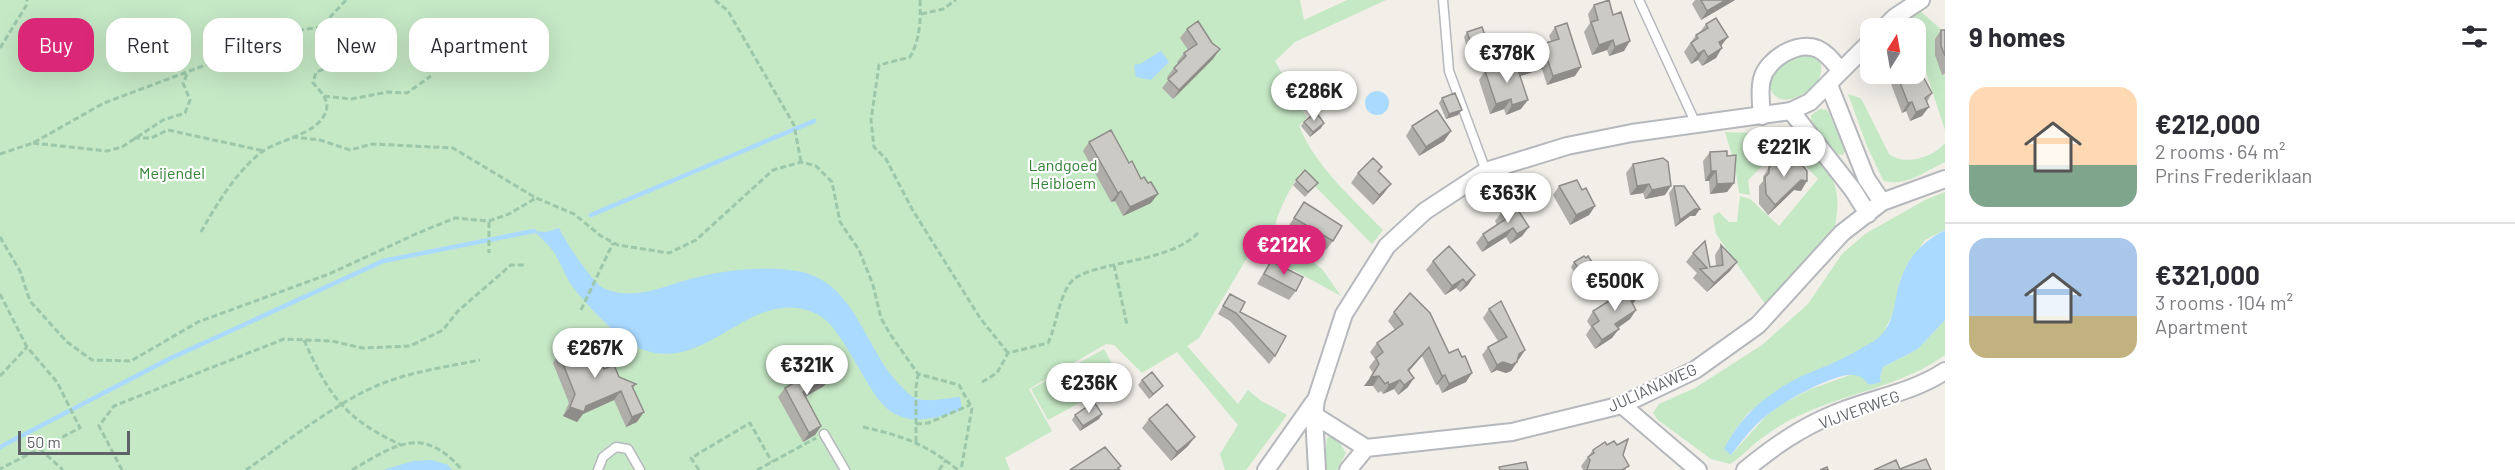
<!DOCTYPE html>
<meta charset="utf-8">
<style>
body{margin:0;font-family:Barlow,sans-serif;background:#f2f2f3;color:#2b2b33;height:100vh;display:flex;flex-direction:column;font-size:22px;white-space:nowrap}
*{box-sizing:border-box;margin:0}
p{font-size:20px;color:#7c7c81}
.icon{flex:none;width:33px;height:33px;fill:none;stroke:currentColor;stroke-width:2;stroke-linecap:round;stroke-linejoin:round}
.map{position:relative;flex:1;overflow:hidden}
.details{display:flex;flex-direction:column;background:#fff;width:570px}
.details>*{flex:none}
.banner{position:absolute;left:18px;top:18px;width:570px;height:54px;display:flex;gap:12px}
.needle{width:39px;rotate:11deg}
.buttons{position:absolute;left:1860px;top:18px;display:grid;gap:12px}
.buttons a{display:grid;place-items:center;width:66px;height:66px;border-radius:12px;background:#fff;box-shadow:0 6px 24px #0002;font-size:30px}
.scale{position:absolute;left:18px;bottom:15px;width:112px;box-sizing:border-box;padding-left:6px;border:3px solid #5f6368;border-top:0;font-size:16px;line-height:21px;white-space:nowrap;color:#5f6368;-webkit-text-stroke:4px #fff;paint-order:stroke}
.price{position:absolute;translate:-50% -51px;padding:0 14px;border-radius:21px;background:#fff;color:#222;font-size:20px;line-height:39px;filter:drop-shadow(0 2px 3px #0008)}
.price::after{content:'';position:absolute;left:50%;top:36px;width:18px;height:14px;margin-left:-9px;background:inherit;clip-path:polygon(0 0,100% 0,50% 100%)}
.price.current{background:#db2777;color:#fff}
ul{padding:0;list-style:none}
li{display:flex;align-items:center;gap:18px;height:150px;padding:0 24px}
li+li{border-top:2px solid #e1e1e2}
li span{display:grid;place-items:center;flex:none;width:168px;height:120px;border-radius:18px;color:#555}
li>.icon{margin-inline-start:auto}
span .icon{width:72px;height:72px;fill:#fffc;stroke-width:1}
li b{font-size:26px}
h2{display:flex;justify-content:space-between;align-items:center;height:72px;padding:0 24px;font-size:26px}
.chip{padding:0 21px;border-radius:18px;background:#fff;box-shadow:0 6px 24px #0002;font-size:21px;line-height:54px}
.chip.current{background:#db2777;color:#fff}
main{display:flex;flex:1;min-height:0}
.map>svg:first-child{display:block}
.green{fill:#c5e8c5}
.water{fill:#aadaff}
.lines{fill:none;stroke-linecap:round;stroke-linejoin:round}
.stream{stroke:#aadaff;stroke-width:4.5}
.service-casing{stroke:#b5b8bc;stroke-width:11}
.minor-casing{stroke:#b5b8bc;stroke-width:20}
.path{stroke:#9cc7a9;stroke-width:3;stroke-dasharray:6 3;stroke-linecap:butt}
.service{stroke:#fff;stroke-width:8}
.minor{stroke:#fff;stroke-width:16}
.wall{fill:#afaea9}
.shaded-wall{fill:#8f8d8a}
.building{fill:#cccac5;stroke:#8f8d8a;stroke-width:1.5}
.labels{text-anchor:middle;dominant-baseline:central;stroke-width:4.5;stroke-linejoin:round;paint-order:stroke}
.park-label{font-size:16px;fill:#348238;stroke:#fff}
.street-label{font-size:16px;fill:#5f6368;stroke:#fff}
</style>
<main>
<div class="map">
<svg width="1945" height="470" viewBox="0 0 1945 470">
<rect width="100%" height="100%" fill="#f1efe8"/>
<!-- green -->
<path class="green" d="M0 0H1300L1304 20 1347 0H1386L1295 42 1275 61 1307 118 1299 126C1316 167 1353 199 1383 230L1372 244 1301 172C1293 183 1273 219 1275 232L1322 269 1341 296 1253 248 1199 338 1187 346 1238 404 1248 390 1260 400 1287 415 1246 470H1225L1220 454 1238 425 1177 352 1142 373 1114 345 1106 344 1029 389 1052 431 1005 458 1010 470H0Z
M1918 9 1945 33V130L1926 72 1921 65 1916 61V28H1896Z
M1804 54 1820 59C1823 71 1821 80 1811 88 1770 123 1748 69 1804 54Z
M1848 94 1860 98 1863 102 1889 154C1904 166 1933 158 1945 143V162C1928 170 1902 189 1883 180L1867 146Z
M1820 109 1827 110 1829 113 1845 151 1843 155 1837 154 1812 124 1811 115Z
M1725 132 1796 135C1829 171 1845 180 1834 231L1765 304 1716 234 1713 216 1719 212 1729 222H1737L1740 196 1750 199 1779 226 1818 179 1785 144 1748 180 1750 195 1739 193 1735 165Z
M1945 192V230L1925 240 1907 265 1901 278 1893 313 1883 334 1875 341 1843 360 1801 377 1748 413 1733 433 1732 454 1766 416 1780 405 1811 389 1853 374 1881 381 1880 377 1883 367 1918 349 1945 320V355C1904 385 1851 392 1805 413 1790 419 1775 428 1762 438 1750 446 1742 457 1730 464L1711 459 1658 420 1653 413 1659 404 1695 388 1762 345 1808 304 1842 254 1865 234 1925 200Z
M1104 349 1121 380 1048 420 1031 389Z
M1331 436 1337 438 1346 453 1337 470H1324L1327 438Z"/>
<!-- water -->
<path class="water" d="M1161 51 1169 62 1151 80 1136 77 1134 65 1140 64Z
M1365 103a12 12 0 1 1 24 0a12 12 0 1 1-24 0Z
M559 228C565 241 593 284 605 289 637 302 667 284 698 277 730 269 770 265 802 272 856 284 866 352 901 386 905 390 910 396 915 398 927 403 947 398 960 397L962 410C882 438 881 400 843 342 836 331 828 319 815 313 745 283 703 388 627 342 614 333 579 297 570 283 564 273 560 261 553 251 548 244 540 237 534 231L546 232Z
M1945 230V320L1918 349 1883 367 1880 377 1881 382 1869 385C1865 380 1862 376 1854 375 1836 372 1781 403 1766 416 1752 427 1742 441 1731 455L1724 449C1741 416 1766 394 1800 377 1819 368 1839 362 1858 350 1866 345 1875 342 1881 335 1892 324 1894 308 1897 293 1904 262 1917 245 1945 230Z
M432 460 448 465 452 470H383L413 461Z"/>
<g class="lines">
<!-- stream -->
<path class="stream" d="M591 215 814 121
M0 447 169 359 383 261 534 231"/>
<!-- service casing -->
<g class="service-casing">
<path id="service" d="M1443 0 1449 71 1486 171
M1639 0 1696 124
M824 434 845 470
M598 470 603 457 616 447 628 449 640 470"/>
</g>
<!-- minor casing -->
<g class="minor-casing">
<path id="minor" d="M1884 28 1895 17 1921 0
M1829 85 1866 178 1882 202
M1791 111 1853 190 1868 214
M1762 116C1761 104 1759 91 1762 79 1767 59 1798 40 1818 49 1827 53 1834 63 1841 71
M1622 405 1698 470
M1314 415 1366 448 1512 432 1622 405 1695 370 1758 325 1842 233 1882 202 1945 179
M1266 470 1314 402
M1317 470 1314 415 1316 400 1344 314 1387 246 1425 211 1486 171 1567 146 1632 133 1791 111 1810 102 1870 42
M1348 470 1366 448
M1745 470C1773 447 1800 428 1834 414 1871 398 1910 394 1945 371"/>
</g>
<!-- path -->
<path class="path" d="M715 0 728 11 794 125 801 162
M920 0C921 19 920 40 910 57L879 65 871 120 874 147 886 159 912 209 980 318 1008 353
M921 14 943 9 956 0
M0 48 26 6 27 0
M324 96 351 99 388 92 407 93 431 76
M292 137 320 140 350 150 372 144 453 148 536 198 574 214 601 236 618 245 669 253 696 240 773 170 801 162 816 166 832 182 840 222 859 250 873 285 881 318 890 334 918 374 959 385 972 408 961 470
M134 138H151L168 130 264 151
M33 143 107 151 122 147 163 120 185 113 190 100 183 83 188 72
M0 154 33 143 104 103 259 45 281 33 321 27 346 0
M489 222V253
M201 232C216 205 235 174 259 154 277 139 313 137 325 114 331 101 321 92 313 83L316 72 328 68 331 53 321 27
M0 237 20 271 30 301 67 342 92 360 131 361 198 322 329 274 418 233 455 218 489 221 509 214 536 198
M1114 265 1127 325
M0 294 27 347 57 382 80 428 0 469
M581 310 613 243
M304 340C329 396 344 418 401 445
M0 376 27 347
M982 382 997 373 1008 353 1048 343C1057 325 1059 292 1074 279 1083 272 1098 269 1109 266 1138 259 1178 254 1199 232
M916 424 928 423 970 405
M863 427C903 436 926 444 958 470
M916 442V387L918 375
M40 449 63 470
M122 470 99 426 114 406 284 339 332 341 362 348 410 346 443 330 458 311 511 265H526
M246 470C285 443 338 401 381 384 413 371 447 367 480 360
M352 470C395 445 423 424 462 470
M699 470 691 458 750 423 772 462
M757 470 816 438
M939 470 946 460"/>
<!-- service -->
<use href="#service" class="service"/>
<!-- minor -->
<use href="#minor" class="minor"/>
</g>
<!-- wall -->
<path class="wall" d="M1695 0H1735L1701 20 1692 4Z
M1594 5 1624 51 1609 56 1607 50 1592 55 1584 32 1590 23 1588 14Z
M1706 24 1721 46 1716 58 1702 66 1698 60 1691 64 1684 52 1696 35 1700 32Z
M1555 27 1575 76 1547 85 1542 69 1520 76 1521 109 1506 115 1504 109 1490 114 1479 80 1485 71 1510 63V61L1516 52 1551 41 1549 36Z
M1187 29 1213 59 1173 99 1162 88 1169 79 1167 77 1174 68 1178 64 1177 62 1184 53 1188 50 1180 38Z
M1941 30H1945V74L1942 75 1935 55V39Z
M1467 32 1486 38 1482 43 1467 48 1464 37Z
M1891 74H1916L1932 93 1927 102 1922 116 1910 121 1906 111 1902 113 1891 84 1893 80Z
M1442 98 1458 115 1446 119 1439 103Z
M1304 122 1321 128 1310 137 1301 126Z
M1412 126 1451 131 1444 141 1419 156 1406 136Z
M1089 142 1151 203 1123 216 1115 201 1111 202 1083 151Z
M1710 152 1727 156 1734 183 1727 192 1710 194 1709 181H1705L1703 161Z
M1633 164 1665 195 1645 199 1643 193 1630 195 1626 173Z
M1382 167 1379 172 1384 193 1373 205 1351 183 1358 173Z
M1769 167 1801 191 1794 190 1768 215 1759 204V186L1763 181V177Z
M1305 170 1318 183 1305 197 1293 185Z
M1559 186 1582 190 1595 206 1589 215 1570 225 1553 195Z
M1674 186 1700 209 1695 216H1690L1675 227 1669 193Z
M1304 202 1333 241 1326 250 1288 227Z
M1502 212 1529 227 1522 236 1510 244 1506 237 1482 252 1476 243 1483 234 1497 225 1495 221Z
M1721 245 1737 262 1730 271 1707 292 1693 278 1697 273 1686 262 1693 253 1710 267 1716 266 1715 255Z
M1449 246 1468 285 1460 292 1456 288 1445 295 1426 270 1433 261Z
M1271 261 1296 291 1289 300 1257 284 1265 270Z
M1574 262 1593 273 1580 281 1571 267Z
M1627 278 1633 304 1636 310 1630 319 1618 328 1612 338 1595 349 1586 335 1591 327 1587 321 1593 311 1619 294 1620 288Z
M1230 294 1240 312 1275 356 1269 364 1230 321 1218 314Z
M1489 309 1525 350 1519 359 1517 360V362L1511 371 1506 373 1497 370 1491 373 1482 355 1488 347 1498 341 1483 318Z
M1394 312 1449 353 1466 382 1442 393 1438 384 1436 385 1422 356 1409 371 1408 387 1398 395 1394 389 1383 394 1381 391 1378 393 1373 386H1364L1373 373 1369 367 1375 359 1370 352 1377 343 1395 330 1388 321Z
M559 354 604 369 619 377 636 384 633 388 637 422 626 427 614 400 583 414 577 422 563 416 569 403 553 363Z
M1142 380 1163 386 1159 390 1149 399 1138 385Z
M824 386 805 397 821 426 815 435 803 442 778 397 785 388Z
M1102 414 1099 419 1080 431 1072 420 1075 415Z
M1149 419 1188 446 1171 461 1142 428Z
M1607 445 1623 455 1626 470H1583L1581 466 1593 450Z"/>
<!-- shaded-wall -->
<path class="shaded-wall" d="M1726 0H1735L1701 20 1707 11Z
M1728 37 1721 46 1719 42Z
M1486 38 1482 43 1467 48 1471 43Z
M1613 40 1607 50 1592 55 1599 45Z
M1630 41 1624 51 1609 56 1615 47Z
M1722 48 1716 58 1702 66 1708 57Z
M1220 49 1213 59 1173 99 1179 90Z
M1704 50 1698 60 1691 64 1698 54Z
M1548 61 1542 69 1515 78 1521 69Z
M1581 67 1575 76 1547 85 1553 76Z
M1511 99 1504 109 1490 114 1496 104Z
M1528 100 1521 109 1506 115 1512 105Z
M1912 102 1906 111 1902 113 1908 103Z
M1929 107 1922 116 1910 121 1916 112Z
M1462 110 1458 115 1446 119 1449 114Z
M1324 123 1321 128 1310 137 1313 132Z
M1451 131 1444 141 1419 156 1426 147Z
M1711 171H1716L1709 181H1705Z
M1801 180 1807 181 1801 191 1794 190 1768 215 1775 205Z
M1734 183 1727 192 1710 194 1717 184Z
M1391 184 1384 193 1373 205 1379 195Z
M1649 184 1643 193 1630 195 1637 186Z
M1671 186 1665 195 1645 199 1652 190Z
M1121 191 1115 201 1111 202 1118 193Z
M1158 194 1151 203 1123 216 1130 207Z
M1595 206 1589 215 1570 225 1576 215Z
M1695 209H1700L1695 216H1690L1675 227 1680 220Z
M1529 227 1522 236 1510 244 1517 234Z
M1513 228 1506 237 1482 252 1488 243Z
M1737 262 1730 271 1707 292 1714 283Z
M1596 268 1593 273 1580 281 1584 276Z
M1475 275 1468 285 1460 292 1466 283Z
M1463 279 1456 288 1445 295 1452 286Z
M1639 296 1632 305 1631 301Z
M1636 310 1630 319 1609 334 1615 324Z
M1619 329 1612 338 1595 349 1602 340Z
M1429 347 1422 356 1402 379 1408 370Z
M1525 350 1519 359 1513 362 1519 354Z
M1503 362H1517L1511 371 1506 373 1497 370 1491 373 1497 365Z
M1472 373 1466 382 1442 393 1449 384Z
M1445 375 1438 384 1436 385 1442 376Z
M1379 376 1373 386H1364L1371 377Z
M831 377 824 386 796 402 803 392Z
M1414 378 1408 387 1398 395 1404 385Z
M1400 380 1394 389 1383 394 1389 385Z
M1163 386 1159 390 1149 399 1153 394Z
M621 391 614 400 583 414 577 422 563 416 570 407 586 406Z
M644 412 637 422 626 427 632 417Z
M1102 414 1099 419 1080 431 1083 426Z
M821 426 815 435 803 442 809 433Z
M1195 437 1188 446 1171 461 1177 452Z"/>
<!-- building -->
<path class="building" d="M1609 0 1613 15 1621 12 1630 41 1615 47 1613 40 1599 45 1591 22 1598 20 1594 5Z
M1701 0H1726L1707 11Z
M1716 18 1728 37 1719 42 1722 48 1708 57 1704 50 1698 54 1691 43 1698 38 1696 35 1708 28 1706 24Z
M1198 21 1212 43 1220 49 1179 90 1168 79 1177 71 1174 68 1186 56 1184 53 1197 44 1187 29Z
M1567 23 1581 67 1553 76 1548 61 1521 69 1516 52 1559 39 1555 27Z
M1482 27 1486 38 1471 43 1467 32Z
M1941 30H1945V56L1941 46Z
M1515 61 1528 100 1512 105 1511 99 1496 104 1485 71Z
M1918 67 1932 93 1925 98 1929 107 1916 112 1912 102 1908 103 1897 75 1901 74H1916V68Z
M1455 93 1462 110 1449 114 1442 98Z
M1437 110 1451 131 1426 147 1412 126Z
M1316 112 1324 123 1313 132 1304 122Z
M1111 130 1129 163 1132 161 1141 179 1144 177 1148 183 1151 182 1158 194 1130 207 1121 191 1118 193 1089 142Z
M1727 151V156L1736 155 1734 183 1717 184 1716 171H1711L1710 152Z
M1782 157 1802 160V165L1807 171V181L1801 180 1775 205 1766 194 1765 177 1769 173V167Z
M1373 158 1382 167 1378 171 1391 184 1379 195 1358 173Z
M1663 158 1668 162 1671 186 1652 190 1649 184 1637 186 1633 164Z
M1305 170 1318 183 1308 192 1296 180Z
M1577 180 1582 190 1586 188 1595 206 1576 215 1559 186Z
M1674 186H1684L1700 209H1695L1680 220Z
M1304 202 1342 226 1333 241 1294 218Z
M1514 204 1529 227 1517 234 1513 228 1488 243 1483 234 1506 219 1502 212Z
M1705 241 1710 267 1723 265 1721 245 1737 262 1714 283 1700 269 1707 268 1693 253Z
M1449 246 1475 275 1466 283 1463 279 1452 286 1433 261Z
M1584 256 1586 258 1588 256 1596 268 1584 276 1574 262Z
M1271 261 1303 277 1296 291 1264 274Z
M1627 278 1639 296 1631 301 1636 310 1615 324 1619 329 1602 340 1592 326 1599 321 1593 311 1625 291Z
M1410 293 1430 313 1449 353 1458 349 1462 357 1465 356 1472 373 1449 384 1445 375 1442 376 1429 347 1408 370 1414 378 1404 385 1400 380 1389 385 1388 382 1385 384 1379 376 1371 377 1379 364 1376 358 1383 352 1377 343 1403 324 1394 312Z
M1230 294 1245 302 1240 312 1286 336 1275 356 1236 313 1223 306Z
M1501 301 1525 350 1519 354 1517 362 1512 365 1503 362 1497 365 1488 347 1507 337 1489 309Z
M590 338 604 369 614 365 619 377 636 384 632 386 644 412 632 417 621 391 586 406 584 412 570 407 575 394 559 354Z
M824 365 831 377 803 392 821 426 809 433 785 388Z
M1152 372 1163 386 1153 394 1142 380Z
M1094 402 1102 414 1083 426 1075 415Z
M1167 404 1195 437 1177 452 1149 419Z
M1628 439 1623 455 1629 466 1622 470H1587L1590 460 1588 457 1594 453 1593 450 1605 442 1607 445 1614 441 1617 445Z
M1105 447 1121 466 1118 468 1120 470H1070Z
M1926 459 1931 470H1874L1896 460 1900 469Z
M1526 462 1528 470H1500L1499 467Z
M1827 467 1828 470H1820Z"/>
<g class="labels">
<!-- park labels -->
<g class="park-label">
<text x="1063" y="164">Landgoed<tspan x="1063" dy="18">Heibloem</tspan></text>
<text x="172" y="172">Meijendel</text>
</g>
<!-- street labels -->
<g class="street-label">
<text transform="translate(1652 387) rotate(-24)">JULIANAWEG</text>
<text transform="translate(1859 409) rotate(-20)">VIJVERWEG</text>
</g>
</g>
</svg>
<div class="buttons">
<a><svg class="needle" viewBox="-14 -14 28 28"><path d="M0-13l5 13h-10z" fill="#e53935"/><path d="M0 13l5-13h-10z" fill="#7c7c81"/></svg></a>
</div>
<div class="scale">50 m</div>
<b class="price" style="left:1507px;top:84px">€378K</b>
<b class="price" style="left:1314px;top:122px">€286K</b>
<b class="price" style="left:1784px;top:178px">€221K</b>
<b class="price" style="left:1508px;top:224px">€363K</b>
<b class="price current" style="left:1284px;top:276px">€212K</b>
<b class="price" style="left:1615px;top:312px">€500K</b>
<b class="price" style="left:595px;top:379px">€267K</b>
<b class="price" style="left:807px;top:396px">€321K</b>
<b class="price" style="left:1089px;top:414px">€236K</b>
<div class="banner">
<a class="chip current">Buy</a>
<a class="chip">Rent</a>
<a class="chip">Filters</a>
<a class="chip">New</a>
<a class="chip">Apartment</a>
</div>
</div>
<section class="details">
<h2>9 homes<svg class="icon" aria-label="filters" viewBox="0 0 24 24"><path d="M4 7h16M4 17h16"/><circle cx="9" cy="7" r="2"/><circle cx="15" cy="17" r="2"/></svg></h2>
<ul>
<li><span style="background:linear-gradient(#ffd9b3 65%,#7fa58c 0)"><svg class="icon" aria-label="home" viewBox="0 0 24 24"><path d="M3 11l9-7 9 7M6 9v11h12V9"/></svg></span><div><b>€212,000</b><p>2 rooms · 64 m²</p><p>Prins Frederiklaan</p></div></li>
<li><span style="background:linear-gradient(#a9c7e8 65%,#c2b280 0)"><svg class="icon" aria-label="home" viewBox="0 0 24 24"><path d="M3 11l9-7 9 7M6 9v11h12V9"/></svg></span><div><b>€321,000</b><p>3 rooms · 104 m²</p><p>Apartment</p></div></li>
</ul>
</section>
</main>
